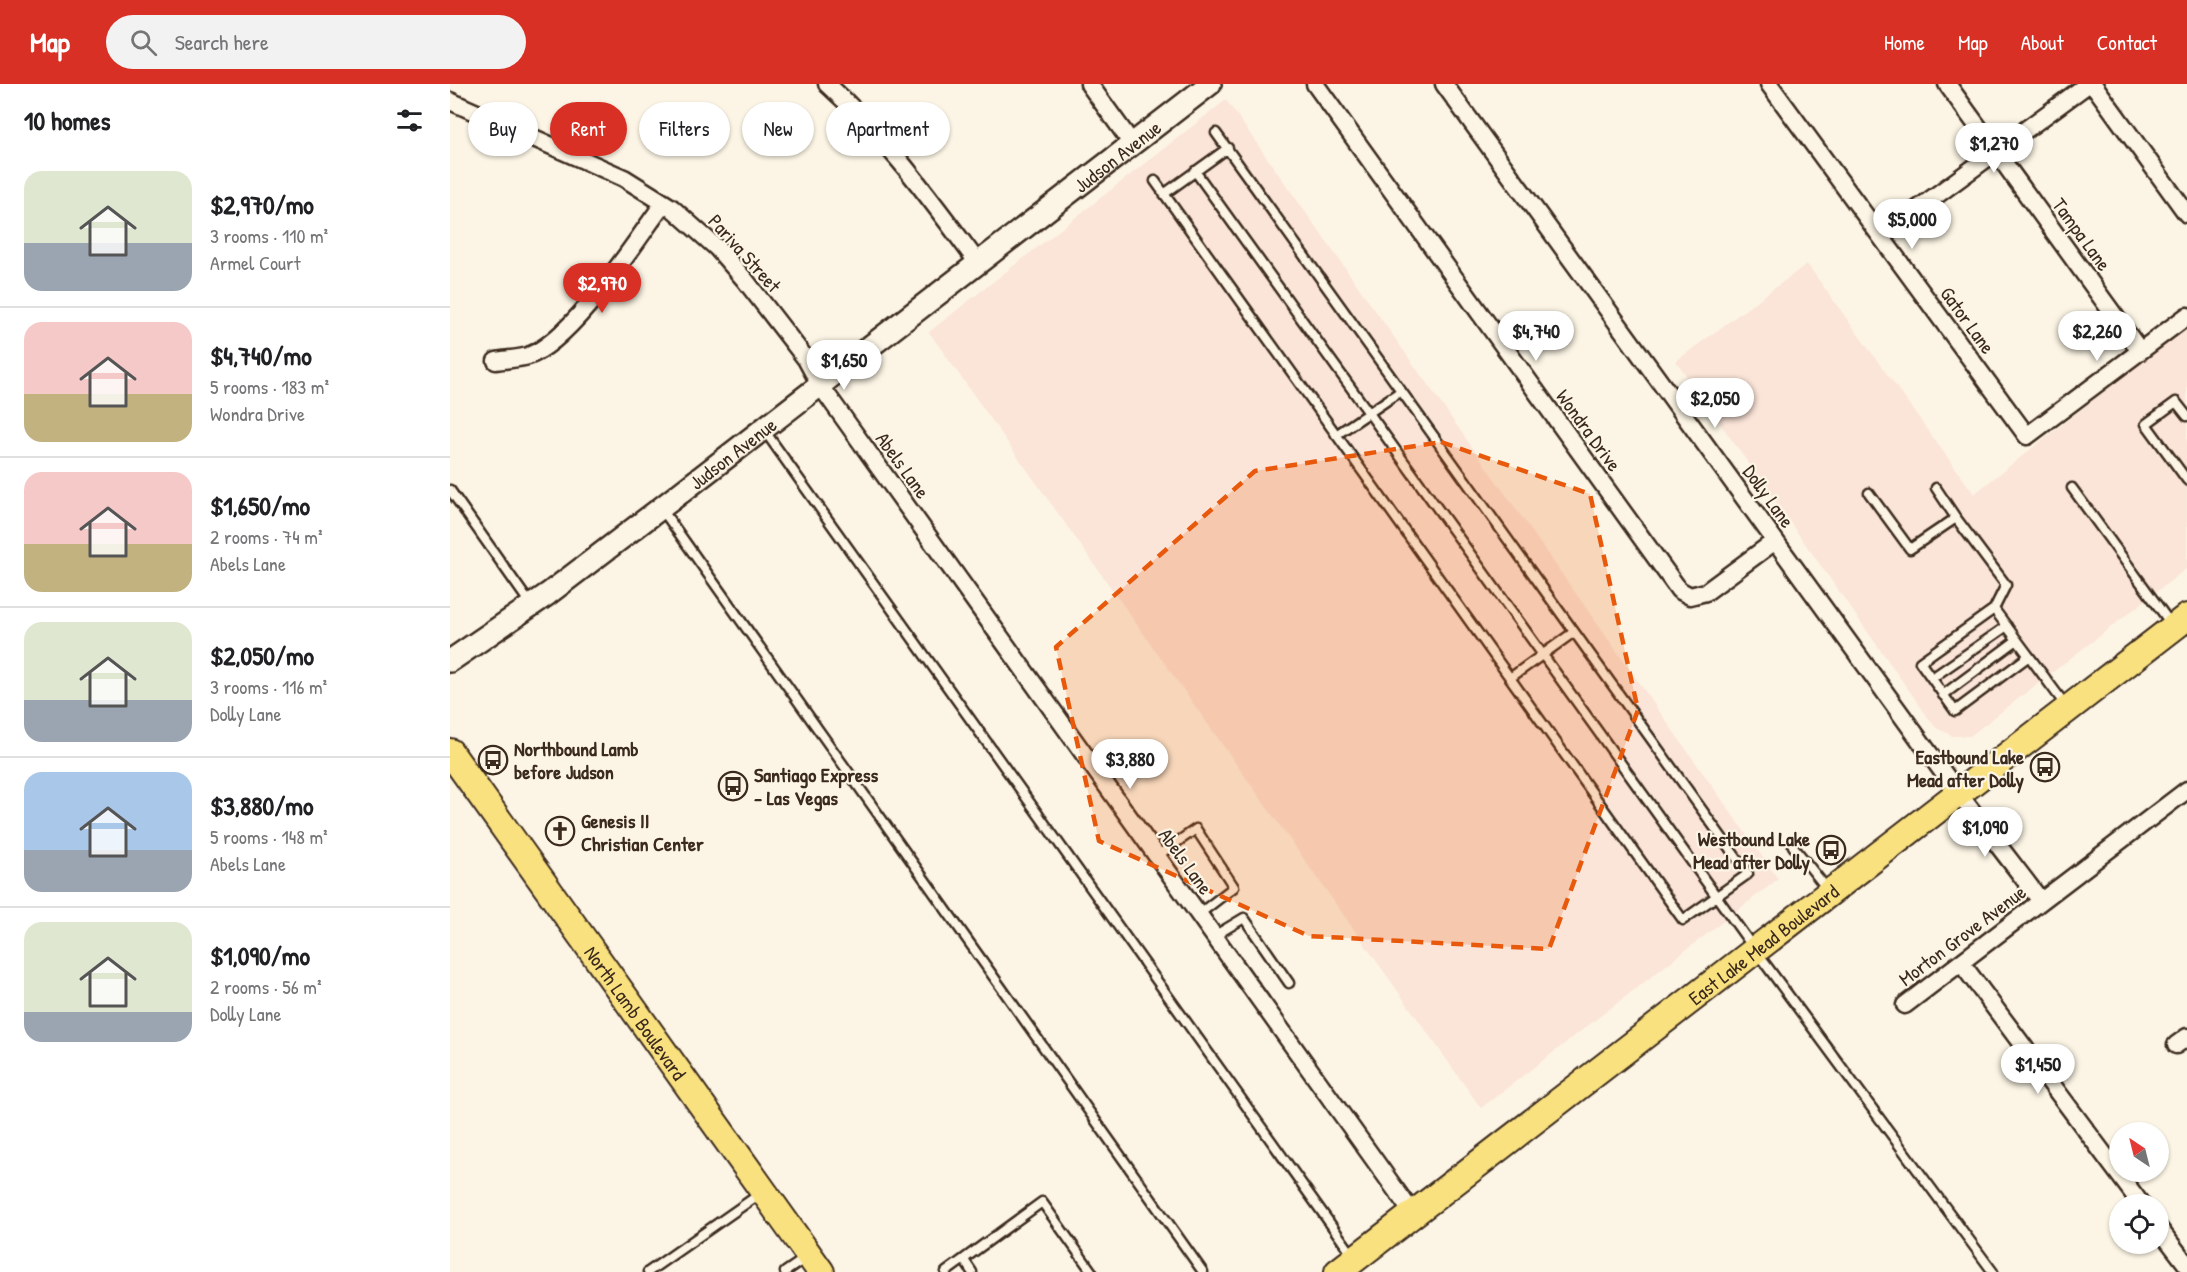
<!DOCTYPE html>
<meta charset="utf-8">
<style>
body{margin:0;font-family:"Patrick Hand",sans-serif;background:#f2f2f2;color:#202124;height:100vh;display:flex;flex-direction:column;font-size:22px;white-space:nowrap}
*{box-sizing:border-box;margin:0}
p{font-size:20px;color:#757577}
.icon{flex:none;width:33px;height:33px;fill:none;stroke:currentColor;stroke-width:2;stroke-linecap:round;stroke-linejoin:round}
.map{position:relative;flex:1;overflow:hidden}
.side{display:flex;flex-direction:column;background:#fff;width:450px}
.side>*{flex:none}
.hud{position:absolute;left:18px;top:18px;width:570px;height:54px;display:flex;gap:12px}
.needle{width:39px;rotate:325deg}
.buttons{position:absolute;left:1659px;top:1038px;display:grid;gap:12px}
.buttons a{display:grid;place-items:center;width:60px;height:60px;border-radius:50%;background:#fff;box-shadow:0 2px 4px #0004;font-size:30px}
.price{position:absolute;translate:-50% -51px;padding:0 14px;border-radius:21px;background:#fff;color:#222;font-size:20px;line-height:39px;filter:drop-shadow(0 2px 3px #0008)}
.price::after{content:'';position:absolute;left:50%;top:36px;width:18px;height:14px;margin-left:-9px;background:inherit;clip-path:polygon(0 0,100% 0,50% 100%)}
.price.active{background:#d93025;color:#fff}
ul{padding:0;list-style:none}
li{display:flex;align-items:center;gap:18px;height:150px;padding:0 24px}
li+li{border-top:2px solid #e0e0e0}
li span{display:grid;place-items:center;flex:none;width:168px;height:120px;border-radius:18px;color:#555}
li>.icon{margin-inline-start:auto}
span .icon{width:72px;height:72px;fill:#fffc;stroke-width:1}
li b{font-size:26px}
h2{display:flex;justify-content:space-between;align-items:center;height:72px;padding:0 24px;font-size:26px}
.chip{padding:0 21px;border-radius:27px;background:#fff;box-shadow:0 2px 4px #0004;font-size:21px;line-height:54px}
.chip.active{background:#d93025;color:#fff}
header{display:flex;align-items:center;gap:36px;box-sizing:border-box;height:84px;padding:0 30px;background:#d93025;color:#fff}
header strong{font-size:28px}
nav{display:flex;gap:33px;margin-inline-start:auto;font-size:21px}
.search{width:420px;height:54px;background:#f2f2f2;display:flex;align-items:center;gap:15px;box-sizing:border-box;padding:0 21px;border-radius:33px;color:#757577;font-size:22px}
main{display:flex;flex:1;min-height:0}
.map>svg:first-child{display:block}
.built{fill:#fbe4d8}
.lines{fill:none;stroke-linecap:round;stroke-linejoin:round}
.service-casing{stroke:#3b2a1e;stroke-width:13}
.minor-casing{stroke:#3b2a1e;stroke-width:21}
.tertiary-casing{stroke:#3b2a1e;stroke-width:26}
.primary-casing{stroke:#3b2a1e;stroke-width:30}
.service{stroke:#fcf5e5;stroke-width:8}
.minor{stroke:#fcf5e5;stroke-width:16}
.tertiary{stroke:#fcf5e5;stroke-width:21}
.primary{stroke:#fae180;stroke-width:26}
.marked{fill:#e8590c;fill-opacity:0.2;stroke:#e8590c;stroke-width:4.5;stroke-dasharray:12 8;stroke-linejoin:round}
.labels{text-anchor:middle;dominant-baseline:central;stroke-width:4.5;stroke-linejoin:round;paint-order:stroke}
.street-label{font-size:20px;fill:#3b2a1e;stroke:#fcf5e5}
.poi-label{font-size:20px;font-weight:bold;fill:#3b2a1e;stroke:#fcf5e5;text-anchor:start}
</style>
<header>
<strong>Map</strong>
<div class="search"><svg class="icon" aria-label="search" viewBox="0 0 24 24"><circle cx="10" cy="10" r="6"/><path d="M15 15l6 6"/></svg>Search here</div>
<nav><a>Home</a><a>Map</a><a>About</a><a>Contact</a></nav>
</header>
<main>
<section class="side">
<h2>10 homes<svg class="icon" aria-label="filters" viewBox="0 0 24 24"><path d="M4 7h16M4 17h16"/><circle cx="9" cy="7" r="2"/><circle cx="15" cy="17" r="2"/></svg></h2>
<ul>
<li><span style="background:linear-gradient(#dfe7d0 60%,#9aa5b1 0)"><svg class="icon" aria-label="home" viewBox="0 0 24 24"><path d="M3 11l9-7 9 7M6 9v11h12V9"/></svg></span><div><b>$2,970/mo</b><p>3 rooms · 110 m²</p><p>Armel Court</p></div></li>
<li><span style="background:linear-gradient(#f6c9c9 60%,#c2b280 0)"><svg class="icon" aria-label="home" viewBox="0 0 24 24"><path d="M3 11l9-7 9 7M6 9v11h12V9"/></svg></span><div><b>$4,740/mo</b><p>5 rooms · 183 m²</p><p>Wondra Drive</p></div></li>
<li><span style="background:linear-gradient(#f6c9c9 60%,#c2b280 0)"><svg class="icon" aria-label="home" viewBox="0 0 24 24"><path d="M3 11l9-7 9 7M6 9v11h12V9"/></svg></span><div><b>$1,650/mo</b><p>2 rooms · 74 m²</p><p>Abels Lane</p></div></li>
<li><span style="background:linear-gradient(#dfe7d0 65%,#9aa5b1 0)"><svg class="icon" aria-label="home" viewBox="0 0 24 24"><path d="M3 11l9-7 9 7M6 9v11h12V9"/></svg></span><div><b>$2,050/mo</b><p>3 rooms · 116 m²</p><p>Dolly Lane</p></div></li>
<li><span style="background:linear-gradient(#a9c7e8 65%,#9aa5b1 0)"><svg class="icon" aria-label="home" viewBox="0 0 24 24"><path d="M3 11l9-7 9 7M6 9v11h12V9"/></svg></span><div><b>$3,880/mo</b><p>5 rooms · 148 m²</p><p>Abels Lane</p></div></li>
<li><span style="background:linear-gradient(#dfe7d0 75%,#9aa5b1 0)"><svg class="icon" aria-label="home" viewBox="0 0 24 24"><path d="M3 11l9-7 9 7M6 9v11h12V9"/></svg></span><div><b>$1,090/mo</b><p>2 rooms · 56 m²</p><p>Dolly Lane</p></div></li>
</ul>
</section>
<div class="map">
<svg width="1737" height="1188" viewBox="0 0 1737 1188">
<rect width="100%" height="100%" fill="#fcf5e5"/>
<filter id="ink" filterUnits="userSpaceOnUse"><feTurbulence type="fractalNoise" baseFrequency=".0167" numOctaves="2"/><feDisplacementMap in="SourceGraphic" scale="12" xChannelSelector="R" yChannelSelector="G"/><feConvolveMatrix kernelMatrix="1 2 1 2 8 2 1 2 1" color-interpolation-filters="sRGB"/></filter>
<g filter="url(#ink)">
<!-- built -->
<path class="built" d="M776 16 1328 795 1031 1024 479 248Z
M1357 180 1524 410 1737 242V484L1520 652H1503L1485 643 1226 277Z"/>
<g class="lines">
<!-- service casing -->
<g class="service-casing">
<path id="service" d="M745 87 1305 866 1543 1188
M705 97 1233 836 1298 790 766 49
M714 110 778 64
M1737 332 1726 318 1696 340 1737 396
M314 346 904 1173
M886 351 951 307
M1486 404 1506 434
M1622 404 1721 540
M0 406 81 521
M1419 409 1460 465 1506 434 1556 501 1544 525
M211 424 753 1188
M1579 572 1505 627 1470 578 1544 525 1616 622
M1060 594 1124 548
M1482 594 1557 542
M1493 611 1567 556
M1343 762 1378 806
M707 772 746 745 784 803 749 830
M764 852 794 834 839 899
M514 1176 522 1188
M198 1188 311 1109
M335 1188 357 1173
M496 1188 592 1118 642 1188"/>
</g>
<!-- minor casing -->
<g class="minor-casing">
<path id="minor" d="M377 0C436 53 481 116 528 179
M639 0 683 61
M865 0 1229 506 1240 512 1256 508 1325 457
M994 0 1508 709 1591 817
M1319 0 1577 352 1737 232
M1497 0 1690 267
M1643 0 1737 130
M0 17 174 94 222 124 267 164 295 196 356 275 370 301 963 1130
M1431 152 1638 0
M46 277C56 275 68 275 78 272 123 256 184 159 214 119
M1512 880 1691 1120
M1455 921 1737 706
M1726 961 1737 953
M1708 1143 1737 1181"/>
</g>
<!-- tertiary casing -->
<g class="tertiary-casing">
<g id="tertiary">
<path id="s1" d="M0 577 98 510 211 424 760 0"/>
</g>
</g>
<!-- primary casing -->
<g class="primary-casing">
<g id="primary">
<path id="s2" d="M0 668 371 1188"/>
<path id="s3" d="M888 1188 1737 533"/>
</g>
</g>
<!-- service -->
<use href="#service" class="service"/>
<!-- minor -->
<use href="#minor" class="minor"/>
<!-- tertiary -->
<use href="#tertiary" class="tertiary"/>
<!-- primary -->
<use href="#primary" class="primary"/>
</g>
</g>
<!-- marked area -->
<path class="marked" d="M991 358 1140 410 1188 626 1099 865 859 852 649 757 606 563 805 387Z"/>
<!-- icons -->
<defs>
<g id="bus-ring" transform="scale(1.5)"><circle r="9.5" fill="#fcf5e5" stroke="#3b2a1e" stroke-width="1.5"/><path d="M-5-6H5V4H4V6H2V4H-2V6H-4V4H-5ZM-3.5-4V0h7V-4ZM-3.5 1.2v1.5H-2V1.2ZM2 1.2v1.5H3.5V1.2Z" fill="#3b2a1e"/></g>
<g id="church-ring" transform="scale(1.5)"><circle r="9.5" fill="#fcf5e5" stroke="#3b2a1e" stroke-width="1.5"/><path d="M-1.2-6h2.4v3.5h3.3v2.4h-3.3V6h-2.4V-.1h-3.3v-2.4h3.3Z" fill="#3b2a1e"/></g>
</defs>
<g fill-rule="evenodd">
<use href="#bus-ring" x="43" y="676"/>
<use href="#bus-ring" x="1595" y="683"/>
<use href="#bus-ring" x="283" y="702"/>
<use href="#church-ring" x="110" y="747"/>
<use href="#bus-ring" x="1381" y="766"/>
</g>
<g class="labels">
<!-- street labels -->
<g class="street-label">
<text stroke="none"><textPath href="#s1" startOffset="837">Judson Avenue</textPath></text>
<text transform="translate(1632 150) rotate(54)">Tampa Lane</text>
<text transform="translate(295 169) rotate(48)">Pariva Street</text>
<text transform="translate(1518 236) rotate(54)">Gator Lane</text>
<text transform="translate(1139 346) rotate(54)">Wondra Drive</text>
<text stroke="none"><textPath href="#s1" startOffset="351">Judson Avenue</textPath></text>
<text transform="translate(453 381) rotate(54)">Abels Lane</text>
<text transform="translate(1319 412) rotate(54)">Dolly Lane</text>
<text transform="translate(736 777) rotate(54)">Abels Lane</text>
<text transform="translate(1512 851) rotate(-37)">Morton Grove Avenue</text>
<text stroke="none"><textPath href="#s3" startOffset="537">East Lake Mead Boulevard</textPath></text>
<text stroke="none"><textPath href="#s2" startOffset="320">North Lamb Boulevard</textPath></text>
</g>
<!-- poi labels -->
<g class="poi-label">
<text x="64" y="664">Northbound Lamb<tspan x="64" dy="23">before Judson</tspan></text>
<text x="1574" y="672" text-anchor="end">Eastbound Lake<tspan x="1574" dy="23">Mead after Dolly</tspan></text>
<text x="304" y="690">Santiago Express<tspan x="304" dy="23">- Las Vegas</tspan></text>
<text x="131" y="736">Genesis II<tspan x="131" dy="23">Christian Center</tspan></text>
<text x="1360" y="754" text-anchor="end">Westbound Lake<tspan x="1360" dy="23">Mead after Dolly</tspan></text>
</g>
</g>
</svg>
<div class="buttons">
<a><svg class="needle" viewBox="-14 -14 28 28"><path d="M0-13l5 13h-10z" fill="#e53935"/><path d="M0 13l5-13h-10z" fill="#757577"/></svg></a>
<a><svg class="icon" aria-label="locate" viewBox="0 0 24 24"><circle cx="12" cy="12" r="6"/><path d="M12 2v4M12 18v4M2 12h4M18 12h4"/></svg></a>
</div>
<b class="price" style="left:1544px;top:90px">$1,270</b>
<b class="price" style="left:1462px;top:166px">$5,000</b>
<b class="price active" style="left:152px;top:230px">$2,970</b>
<b class="price" style="left:1086px;top:278px">$4,740</b>
<b class="price" style="left:1647px;top:278px">$2,260</b>
<b class="price" style="left:394px;top:307px">$1,650</b>
<b class="price" style="left:1265px;top:345px">$2,050</b>
<b class="price" style="left:680px;top:706px">$3,880</b>
<b class="price" style="left:1535px;top:774px">$1,090</b>
<b class="price" style="left:1588px;top:1011px">$1,450</b>
<div class="hud">
<a class="chip">Buy</a>
<a class="chip active">Rent</a>
<a class="chip">Filters</a>
<a class="chip">New</a>
<a class="chip">Apartment</a>
</div>
</div>
</main>
